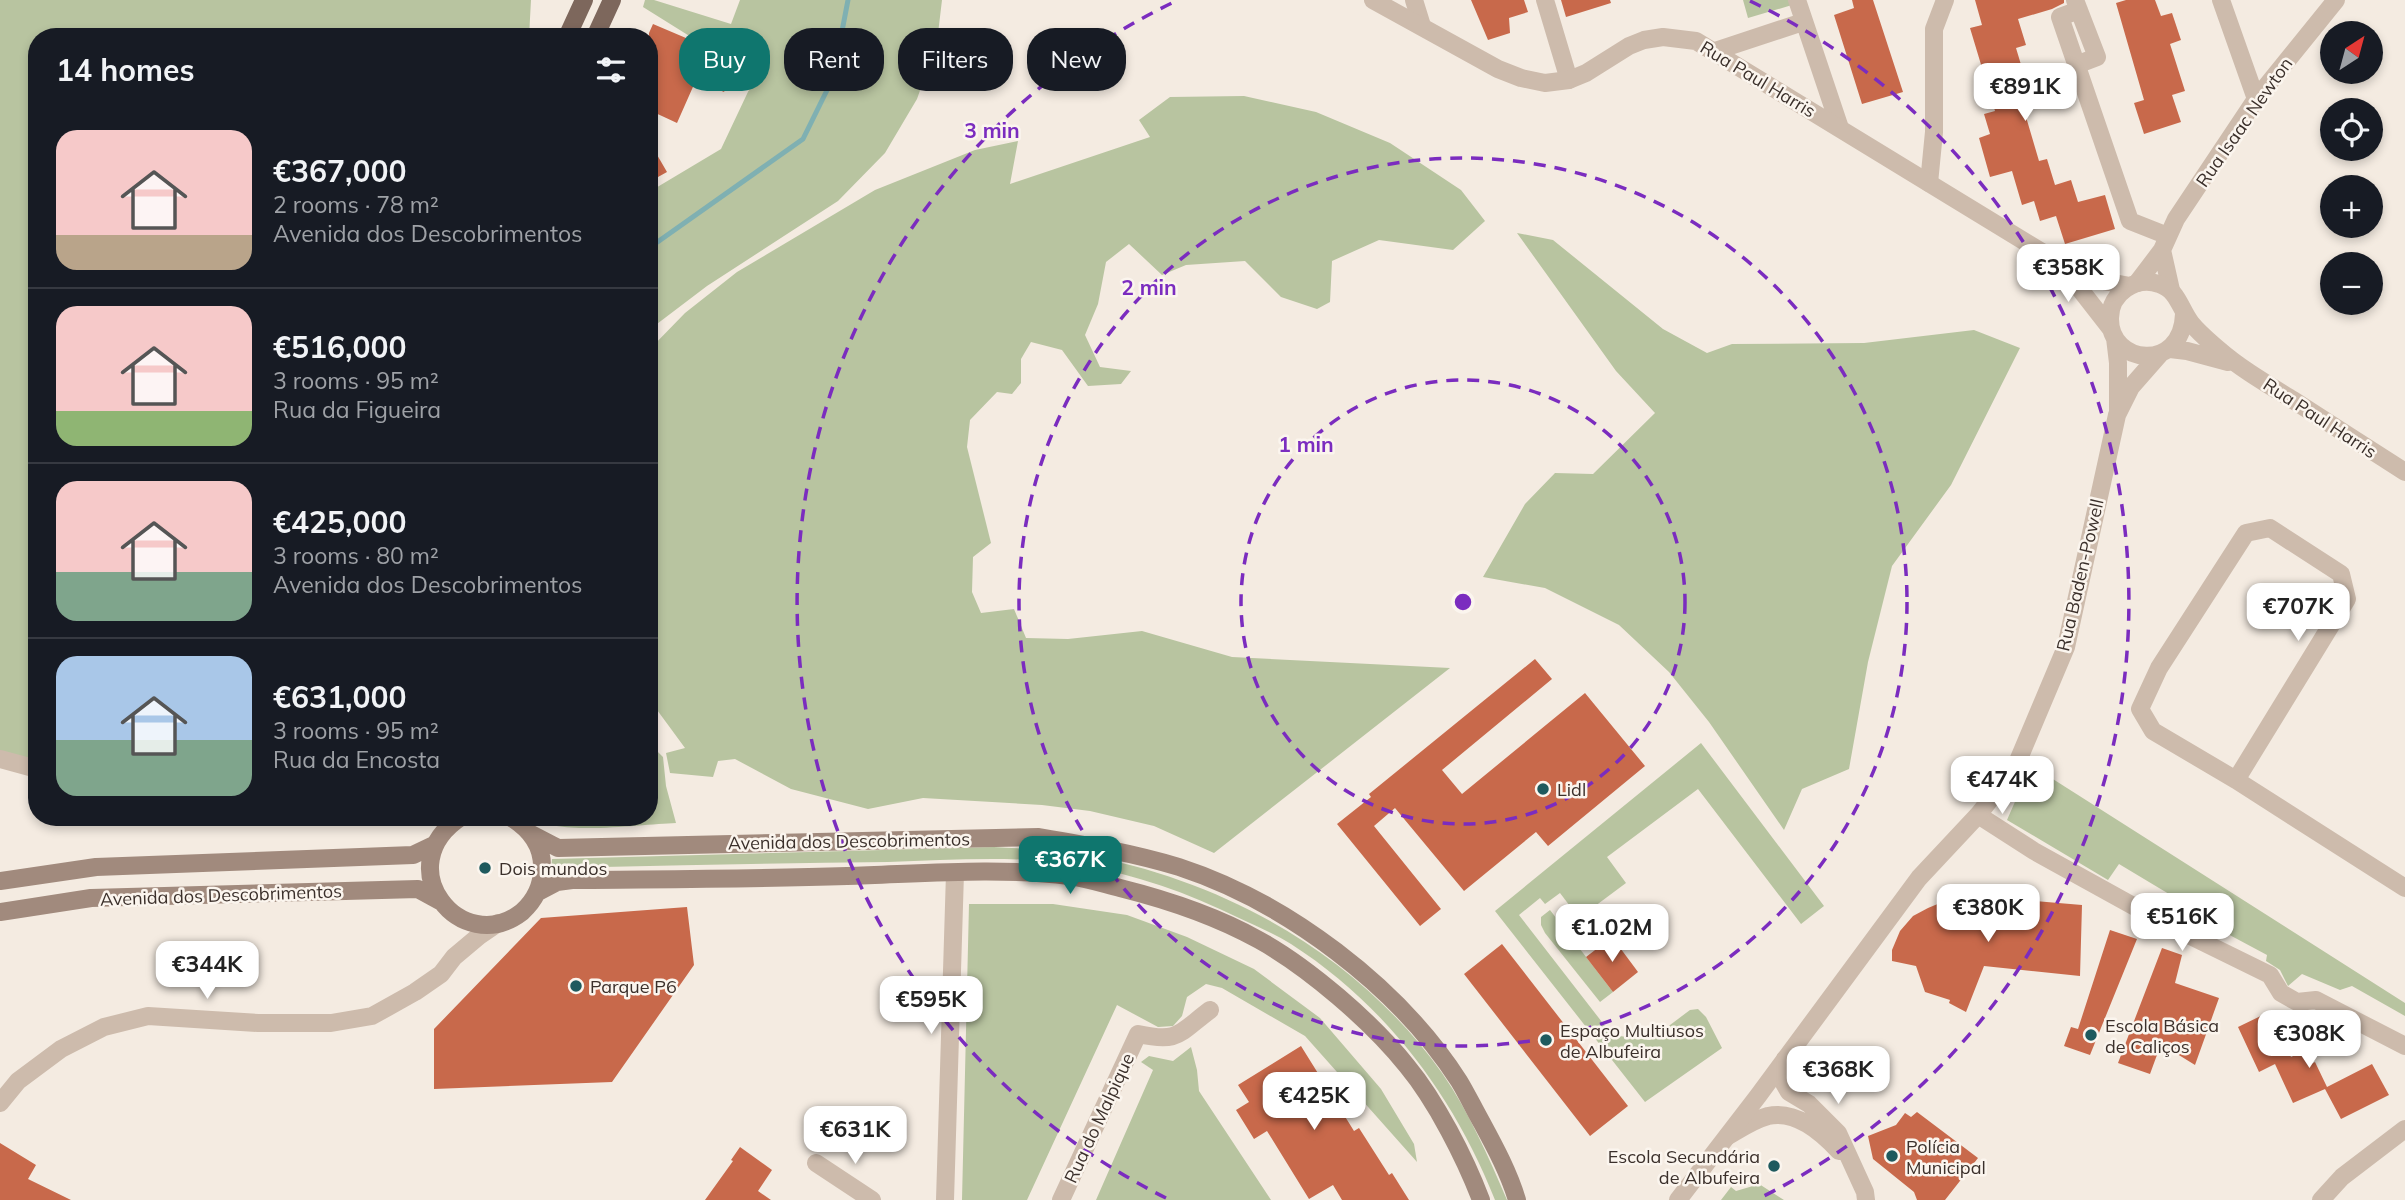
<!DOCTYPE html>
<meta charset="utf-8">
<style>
body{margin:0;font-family:Mulish,sans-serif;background:#20242c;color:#f1f3f6;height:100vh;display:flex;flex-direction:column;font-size:26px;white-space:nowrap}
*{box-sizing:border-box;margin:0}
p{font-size:23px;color:#9ea1a6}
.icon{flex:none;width:38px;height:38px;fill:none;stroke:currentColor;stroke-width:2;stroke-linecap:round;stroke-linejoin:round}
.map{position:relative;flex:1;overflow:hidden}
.panel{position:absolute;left:28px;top:28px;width:630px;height:798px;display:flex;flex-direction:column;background:#171b24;border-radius:28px;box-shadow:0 4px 10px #0003}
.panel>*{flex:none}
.top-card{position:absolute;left:679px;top:28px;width:665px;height:63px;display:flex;gap:14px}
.needle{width:46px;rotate:36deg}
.fabs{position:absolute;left:2320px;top:21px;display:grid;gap:14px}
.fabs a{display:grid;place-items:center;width:63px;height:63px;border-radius:50%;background:#171b24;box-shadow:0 4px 10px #0003;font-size:35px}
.price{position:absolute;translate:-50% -60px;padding:0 16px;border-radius:14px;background:#fff;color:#222;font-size:23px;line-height:46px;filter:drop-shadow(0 2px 4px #0008)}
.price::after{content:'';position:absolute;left:50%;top:42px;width:21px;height:16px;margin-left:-10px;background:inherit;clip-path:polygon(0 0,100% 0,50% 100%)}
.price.selected{background:#0f766e;color:#fff}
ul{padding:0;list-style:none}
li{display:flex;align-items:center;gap:21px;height:175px;padding:0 28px}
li+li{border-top:2px solid #363941}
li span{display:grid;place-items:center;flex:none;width:196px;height:140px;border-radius:21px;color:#555}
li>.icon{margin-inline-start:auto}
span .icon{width:84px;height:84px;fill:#fffc;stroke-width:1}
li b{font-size:30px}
h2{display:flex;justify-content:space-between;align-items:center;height:84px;padding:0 28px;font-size:30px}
.pill{padding:0 24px;border-radius:28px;background:#171b24;box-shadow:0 4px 10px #0003;font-size:24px;line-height:63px}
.pill.selected{background:#0f766e;color:#fff}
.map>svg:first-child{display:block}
.green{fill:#b8c4a0}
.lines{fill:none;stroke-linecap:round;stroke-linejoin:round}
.stream{stroke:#7fb0b2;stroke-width:5}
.building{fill:#c8694b}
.minor{stroke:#cdbbac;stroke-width:18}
.tertiary{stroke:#cdbbac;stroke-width:18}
.secondary{stroke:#a18a7d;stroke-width:18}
.primary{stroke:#7d675c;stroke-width:18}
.ring{fill:none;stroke:#7b2cbf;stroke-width:3.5;stroke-dasharray:12 9}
.poi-dot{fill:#1f5a5e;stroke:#fbf5ee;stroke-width:2.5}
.labels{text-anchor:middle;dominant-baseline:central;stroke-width:5;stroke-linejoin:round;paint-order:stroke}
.street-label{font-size:18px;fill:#3b302b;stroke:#fbf5ee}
.poi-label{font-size:18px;fill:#3b302b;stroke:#fbf5ee;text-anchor:start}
.centre{fill:#7b2cbf;stroke:#fbf5ee;stroke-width:3.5}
.ring-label{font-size:21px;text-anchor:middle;font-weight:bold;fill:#7b2cbf;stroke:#fbf5ee;stroke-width:5;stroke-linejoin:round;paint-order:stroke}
</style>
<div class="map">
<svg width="2405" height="1200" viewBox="0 0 2405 1200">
<rect width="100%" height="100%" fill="#f4ebe1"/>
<!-- green -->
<path class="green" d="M0 0H531L529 37H37V769L0 759Z
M645 0H654L731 24 740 0H942L937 42 917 99 885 153 838 201 707 286 649 330V192L721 149 755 77 643 7Z
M1743 0H1790L1792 5 1748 18Z
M1244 96 1316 112 1390 143 1461 190 1485 221 1453 250 1379 240 1332 261 1330 302 1317 309 1281 297 1245 261 1186 265 1162 275 1129 244 1106 262 1098 304 1085 335 1100 367 1131 371 1121 384 1088 386 1062 350 1031 342 1021 359V383L1012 394 997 392 970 420 967 447 991 543 973 557 972 592 981 613 1014 609 1026 638 1068 639 1142 631 1232 657 1450 668 1214 853 1154 826 1090 811 1042 805 923 798 868 809 791 789 735 759 718 761 713 777 670 773 666 753 685 748 649 699V350L685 313 737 272 875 190 975 150 1018 141 1010 184 1150 137 1139 120 1170 97Z
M1517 233 1553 240 1663 329 1707 353 1732 344 1864 343 1974 330 2020 348 1951 485 1892 566 1868 662 1849 769 1802 789 1784 830 1709 722 1669 672 1619 625 1545 588 1483 577 1525 504 1555 473 1593 474 1655 413 1616 371Z
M649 743 663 757 666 786 676 823C641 824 558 837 531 817H649Z
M1701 743 1824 906 1801 924 1698 789 1607 857 1626 883 1579 918 1560 893 1545 904 1540 898 1519 915 1612 1035 1650 1040 1690 1010 1698 1009 1706 1017 1722 1048 1645 1102 1495 911Z
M2031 765 2405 1003V1016L2352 986 2340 990 2302 974 2288 986 2280 970 2266 961 2267 955 2224 932 2218 936 2168 910 2169 894 2119 864 2108 880 2007 820Z
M994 847C1024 849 1055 849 1084 855 1225 880 1359 956 1442 1073 1469 1112 1488 1156 1507 1200H1495C1454 1096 1386 1005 1291 944 1275 934 1256 926 1239 918 1188 893 1135 874 1079 865 1016 855 952 860 888 862 793 863 698 865 603 867L551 871 552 859Z
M969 904H1053L1127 915 1187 937 1254 969 1320 1018 1381 1089 1414 1144 1417 1162 1305 1036 1222 988 1206 984 1187 997 1182 1016 1173 1026 1158 1027 1117 1005 1027 1200H962Z
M1550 910 1613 992 1600 1002 1545 933 1541 925V917Z
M1191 1047 1197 1070 1199 1091 1271 1200H1096L1153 1070 1141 1062 1149 1056 1173 1061Z
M1756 1182 1784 1200H1721L1731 1187 1736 1191 1753 1186Z"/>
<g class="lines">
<!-- stream -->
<path class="stream" d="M649 248 803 139 833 78 848 0"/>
</g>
<!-- building -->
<path class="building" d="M1471 0H1524L1528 12 1509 18 1510 33 1488 40Z
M1561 0H1610L1611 3 1566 17Z
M1852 0H1873L1903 92 1862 104 1834 15 1854 8Z
M1975 0H2064V3L2052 9 2018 19 2026 45 2016 48 2031 98 2021 100 2039 161 2047 159 2055 185 2071 180 2078 202 2105 195 2115 229 2065 244 2056 216 2040 221 2034 201 2022 205 2012 171 1990 177 1979 138 1990 134 1984 114 1995 111 1970 28 1982 25Z
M2126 0H2155L2161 16 2172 13 2181 40 2170 44 2185 91 2172 95 2181 122 2144 134 2134 103 2144 100 2116 3Z
M653 24 693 41 689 50 734 69 724 92 696 80 677 123 649 110V33Z
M649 141 667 172 649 182Z
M1535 659 1552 679 1442 770 1462 794 1585 693 1645 766 1548 846 1536 832 1464 891 1395 808 1374 826 1441 909 1420 926 1337 824 1371 797 1369 794Z
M2013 899 2082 905 2080 976 1984 966 1966 1012 1949 1003 1950 1000 1925 992 1916 966 1892 961V950L1900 931 1913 916 1928 908 1940 903H1971L1988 908 2011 920Z
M687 907 694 965 612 1082 434 1089V1029L541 918Z
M2110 930 2137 939 2090 1055 2064 1046 2071 1027 2078 1029Z
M1612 937 1638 972 1613 992 1586 957Z
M1502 944 1628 1106 1590 1136 1464 974Z
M2162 948 2182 955 2175 983 2219 998 2195 1065 2161 1044 2150 1074 2118 1063Z
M2269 1012 2291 1057 2304 1051 2311 1064 2315 1062 2327 1087 2372 1064 2389 1095 2341 1119 2325 1089 2293 1103 2275 1064 2259 1072 2238 1027Z
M1301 1046 1354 1131 1359 1128 1389 1175 1392 1173 1409 1200H1342L1333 1185 1309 1199 1267 1131 1254 1139 1236 1110 1249 1102 1238 1085Z
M1917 1112 1978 1158 1945 1200H1917L1914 1192 1873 1159 1868 1136 1896 1125 1905 1113 1911 1117Z
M0 1143 36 1165 28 1179 71 1200H0Z
M740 1147 772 1170 758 1191 771 1200H705L733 1161 731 1160Z"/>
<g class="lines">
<!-- minor -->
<path class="minor" d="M1414 0 1422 26
M1545 0 1569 80
M1797 0 1840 128
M2075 0 2097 57 2076 65
M2221 0 2256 99
M2079 10 2060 17 2130 221 2168 236
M1715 51 1803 22
M1929 183 1934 132V29L1945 0
M2162 250 2171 290
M2137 283 2162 250 2176 219 2256 99 2336 0
M0 759 37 769
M2236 780 2347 599 2341 574 2270 528 2246 533 2159 668 2140 709 2153 731 2236 780 2405 888
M1978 815 2034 851 2164 923 2270 975 2281 993 2297 1002 2316 1000 2405 1046
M1785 1059 1781 1078 1789 1092 1809 1104 1838 1133 1865 1192 1866 1200
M1728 1136C1740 1129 1753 1120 1768 1116 1796 1110 1821 1132 1839 1151
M816 1163 872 1200
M945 1200 955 873
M1061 1200 1138 1034C1179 1043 1178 1034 1210 1010
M2321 1200 2342 1177 2405 1129"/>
<!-- tertiary -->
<path class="tertiary" d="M1373 0 1498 69 1521 78 1545 83 1569 80 1586 73 1629 46 1644 40 1663 37 1696 41 2050 257 2103 281 2130 286
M2060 267 2072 279 2111 329
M2184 314C2182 373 2109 365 2110 318 2110 293 2136 276 2159 284 2178 290 2180 309 2191 323 2199 333 2209 341 2218 349 2241 369 2267 384 2293 400 2330 424 2368 448 2405 472
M2115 338 2118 363V411
M2170 349 2187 351 2228 362
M0 1103 18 1081 61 1049 104 1027 148 1016 258 1023H331L372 1016 415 992 441 974 454 957 479 936 498 923
M1678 1200 1758 1096 1919 878 1978 815 2015 768 2066 647 2117 415 2131 387 2160 354"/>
<!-- secondary -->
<path class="secondary" d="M461 817C387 866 461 959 522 912 534 901 542 886 542 869 543 846 530 829 510 817
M531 834 558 848 1039 837C1086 845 1133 853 1179 867 1286 902 1398 986 1459 1081 1467 1094 1474 1109 1482 1123 1495 1147 1509 1173 1517 1200
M0 881 96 867 413 855 434 845
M538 892 557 882 572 880C664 879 755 879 847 876 919 874 997 867 1069 876 1086 878 1104 884 1120 888 1168 900 1216 916 1259 940 1308 967 1372 1022 1407 1066 1436 1101 1465 1158 1481 1200
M0 912 91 898 418 889 440 901"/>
<!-- primary -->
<path class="primary" d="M567 37 584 0
M595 37 612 0"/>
</g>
<!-- distance rings -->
<g class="ring">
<circle cx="1463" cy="602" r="222"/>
<circle cx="1463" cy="602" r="444"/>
<path d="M1166 1198A666 666 0 0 1 1176 1M1750 1A666 666 0 0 1 1760 1198"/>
</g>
<!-- markers -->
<g class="poi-dot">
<circle cx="1543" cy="789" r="7"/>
<circle cx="485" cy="868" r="7"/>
<circle cx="576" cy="986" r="7"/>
<circle cx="2091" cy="1035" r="7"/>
<circle cx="1546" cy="1040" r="7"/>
<circle cx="1892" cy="1156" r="7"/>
<circle cx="1774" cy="1166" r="7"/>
</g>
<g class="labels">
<!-- street labels -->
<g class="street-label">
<text transform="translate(1758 79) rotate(31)">Rua Paul Harris</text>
<text transform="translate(2244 122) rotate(-55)">Rua Isaac Newton</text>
<text transform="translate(2320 418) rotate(33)">Rua Paul Harris</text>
<text transform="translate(2080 575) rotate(-77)">Rua Baden-Powell</text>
<text transform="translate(849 841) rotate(-1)">Avenida dos Descobrimentos</text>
<text transform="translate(221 895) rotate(-2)">Avenida dos Descobrimentos</text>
<text transform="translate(1099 1118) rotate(-65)">Rua do Malpique</text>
</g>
<!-- poi labels -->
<g class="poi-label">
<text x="1557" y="789">Lidl</text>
<text x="499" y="868">Dois mundos</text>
<text x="590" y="986">Parque P6</text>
<text x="2105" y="1025">Escola Básica<tspan x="2105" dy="21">de Caliços</tspan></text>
<text x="1560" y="1030">Espaço Multiusos<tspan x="1560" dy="21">de Albufeira</tspan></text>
<text x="1906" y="1146">Polícia<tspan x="1906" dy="21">Municipal</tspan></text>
<text x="1760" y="1156" text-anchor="end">Escola Secundária<tspan x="1760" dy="21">de Albufeira</tspan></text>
</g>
</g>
<circle cx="1463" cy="602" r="10" class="centre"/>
<g class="ring-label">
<text x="992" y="138">3 min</text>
<text x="1149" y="295">2 min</text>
<text x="1306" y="452">1 min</text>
</g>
</svg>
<div class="fabs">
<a><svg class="needle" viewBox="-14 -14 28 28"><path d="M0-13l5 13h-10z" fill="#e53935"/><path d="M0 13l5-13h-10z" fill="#9ea1a6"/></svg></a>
<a><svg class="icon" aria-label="locate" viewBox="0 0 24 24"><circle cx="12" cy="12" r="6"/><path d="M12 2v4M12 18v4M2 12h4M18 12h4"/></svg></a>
<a>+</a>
<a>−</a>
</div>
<b class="price" style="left:2025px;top:123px">€891K</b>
<b class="price" style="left:2068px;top:304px">€358K</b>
<b class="price" style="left:2298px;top:643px">€707K</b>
<b class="price" style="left:2002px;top:816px">€474K</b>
<b class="price selected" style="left:1070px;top:896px">€367K</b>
<b class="price" style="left:1988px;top:944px">€380K</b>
<b class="price" style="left:2182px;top:953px">€516K</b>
<b class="price" style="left:1612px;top:964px">€1.02M</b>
<b class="price" style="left:207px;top:1001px">€344K</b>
<b class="price" style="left:931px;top:1036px">€595K</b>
<b class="price" style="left:2309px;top:1070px">€308K</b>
<b class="price" style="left:1838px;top:1106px">€368K</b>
<b class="price" style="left:1314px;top:1132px">€425K</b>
<b class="price" style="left:855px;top:1166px">€631K</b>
<div class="top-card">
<a class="pill selected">Buy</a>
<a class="pill">Rent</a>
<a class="pill">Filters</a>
<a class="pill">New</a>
</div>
<section class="panel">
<h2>14 homes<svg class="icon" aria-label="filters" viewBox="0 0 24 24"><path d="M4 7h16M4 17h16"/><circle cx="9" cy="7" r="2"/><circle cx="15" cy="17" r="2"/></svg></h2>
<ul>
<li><span style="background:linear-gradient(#f6c9c9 75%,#b9a48a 0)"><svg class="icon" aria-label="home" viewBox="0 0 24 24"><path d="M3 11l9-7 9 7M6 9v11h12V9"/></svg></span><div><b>€367,000</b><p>2 rooms · 78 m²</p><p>Avenida dos Descobrimentos</p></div></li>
<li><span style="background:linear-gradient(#f6c9c9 75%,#8fb573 0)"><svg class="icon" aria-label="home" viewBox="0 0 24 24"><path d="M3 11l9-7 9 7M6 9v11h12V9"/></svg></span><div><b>€516,000</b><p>3 rooms · 95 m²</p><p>Rua da Figueira</p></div></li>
<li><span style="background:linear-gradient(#f6c9c9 65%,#7fa58c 0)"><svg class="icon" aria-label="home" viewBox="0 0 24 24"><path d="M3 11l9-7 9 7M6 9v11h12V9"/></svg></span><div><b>€425,000</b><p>3 rooms · 80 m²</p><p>Avenida dos Descobrimentos</p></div></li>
<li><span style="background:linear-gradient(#a9c7e8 60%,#7fa58c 0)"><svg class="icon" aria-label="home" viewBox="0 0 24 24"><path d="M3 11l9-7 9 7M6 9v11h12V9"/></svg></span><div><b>€631,000</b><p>3 rooms · 95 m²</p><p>Rua da Encosta</p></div></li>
</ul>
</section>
</div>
